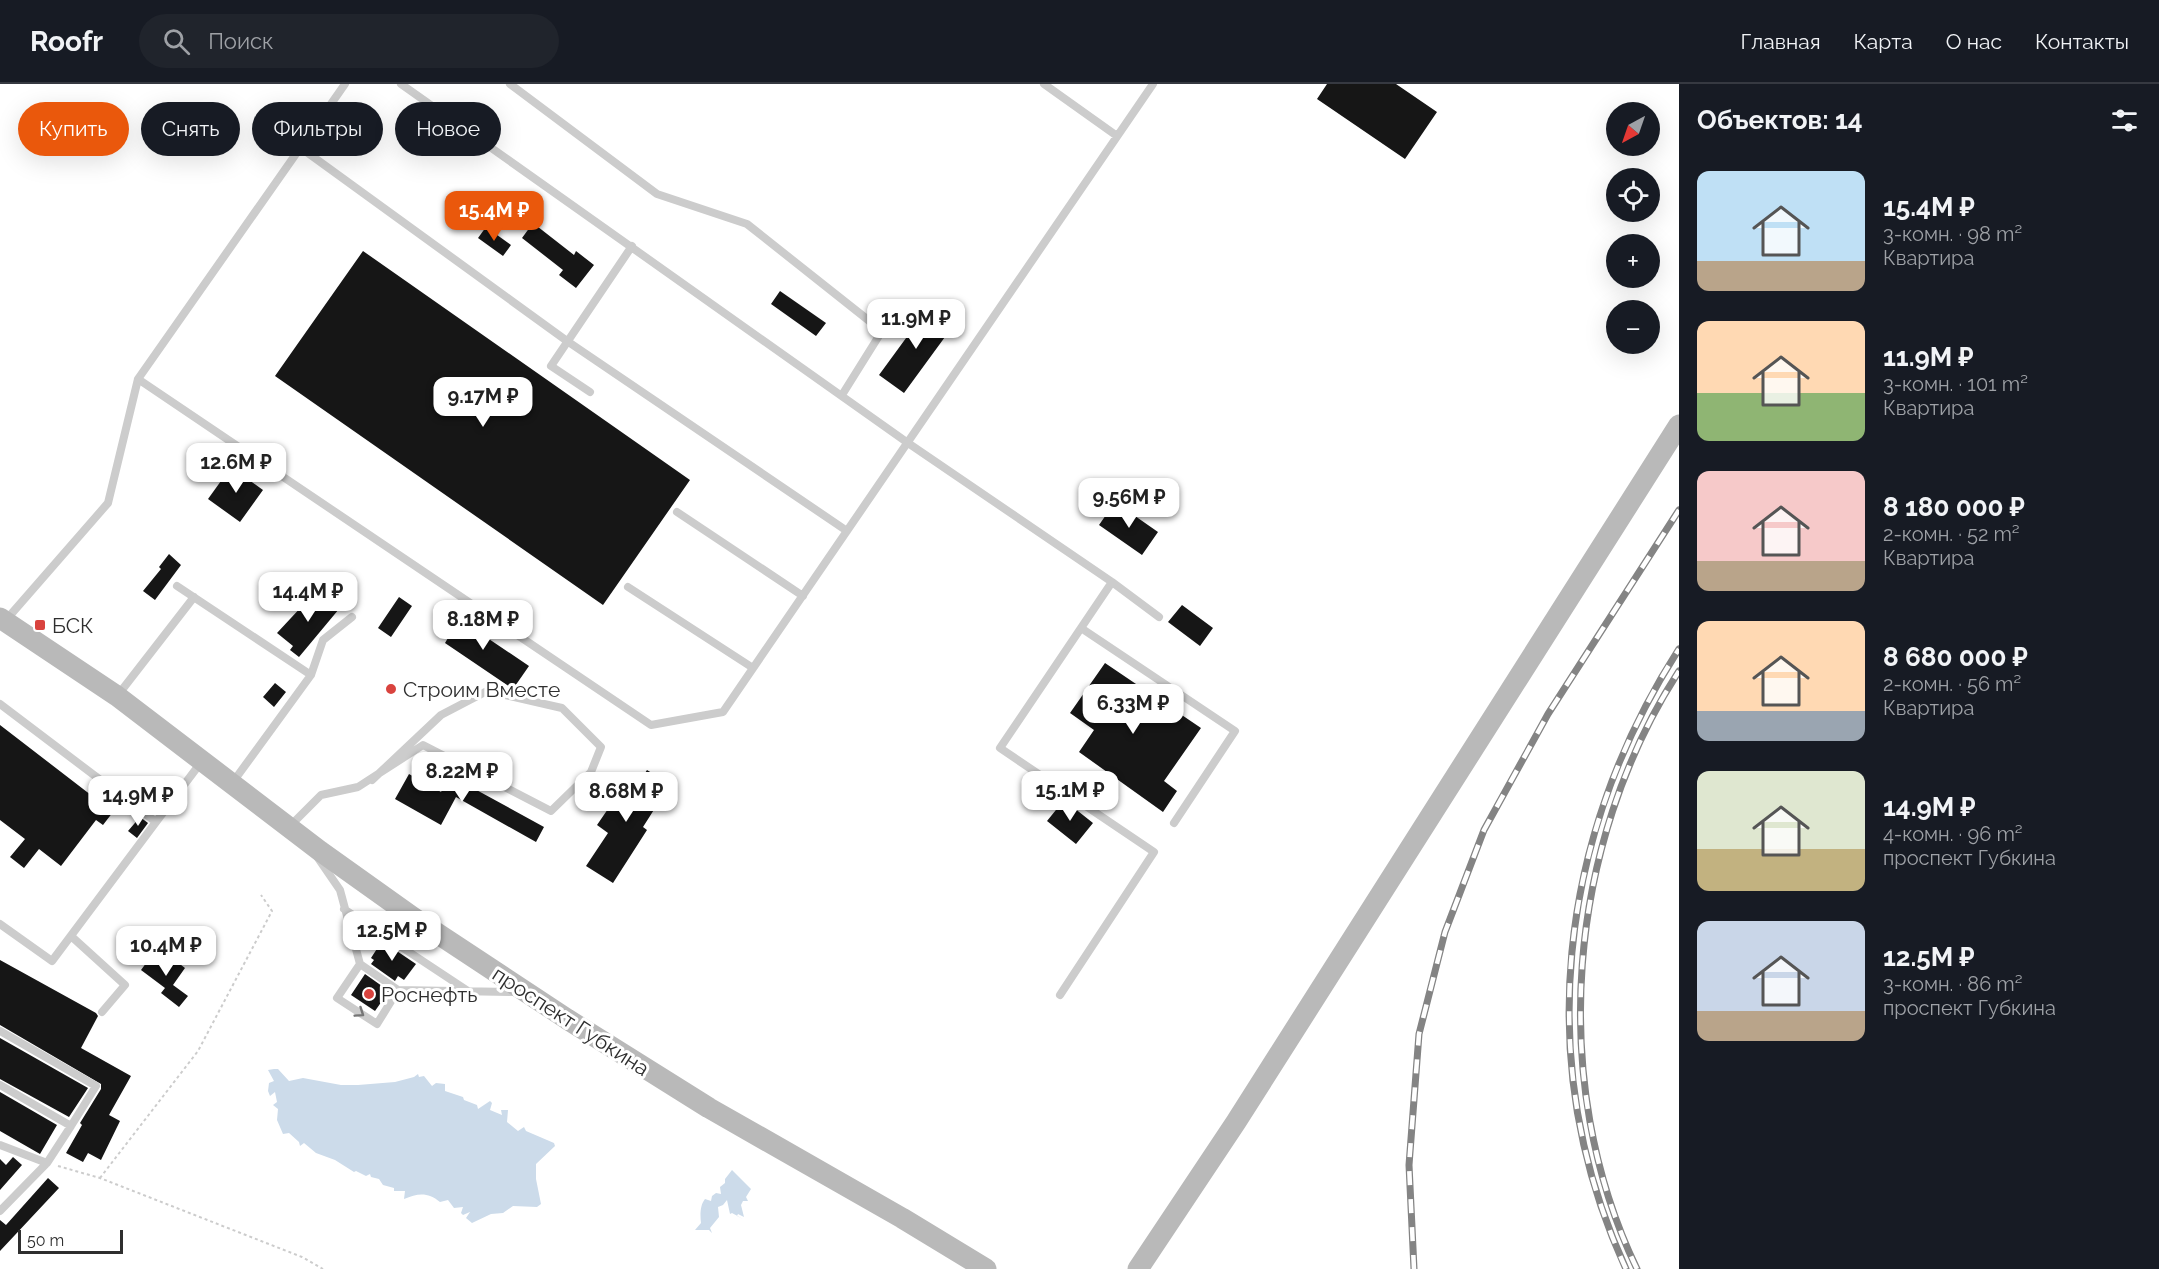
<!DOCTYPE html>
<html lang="ru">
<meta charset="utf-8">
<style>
body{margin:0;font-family:Raleway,sans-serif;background:#20242c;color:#f1f3f6;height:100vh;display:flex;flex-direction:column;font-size:22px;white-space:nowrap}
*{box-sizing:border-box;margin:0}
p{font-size:20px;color:#9ea1a6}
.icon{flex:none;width:33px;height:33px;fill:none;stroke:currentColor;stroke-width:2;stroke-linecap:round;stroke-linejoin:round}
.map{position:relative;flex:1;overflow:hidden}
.panel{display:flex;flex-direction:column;background:#171b24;width:480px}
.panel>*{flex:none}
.guide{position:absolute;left:18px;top:18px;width:570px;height:54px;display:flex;gap:12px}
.needle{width:39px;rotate:220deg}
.fabs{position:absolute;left:1606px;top:18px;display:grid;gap:12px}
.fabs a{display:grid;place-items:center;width:54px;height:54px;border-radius:50%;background:#171b24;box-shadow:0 6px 24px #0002;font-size:30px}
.scale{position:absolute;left:18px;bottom:15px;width:105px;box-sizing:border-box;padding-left:6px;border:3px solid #2f2f2f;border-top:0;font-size:16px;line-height:21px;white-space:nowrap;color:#2f2f2f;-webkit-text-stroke:4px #fff;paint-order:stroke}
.price{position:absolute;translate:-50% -51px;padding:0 14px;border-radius:12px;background:#fff;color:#222;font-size:20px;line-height:39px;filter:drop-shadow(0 2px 3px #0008)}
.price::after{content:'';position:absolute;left:50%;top:36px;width:18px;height:14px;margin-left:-9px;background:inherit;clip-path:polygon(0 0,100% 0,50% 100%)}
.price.selected{background:#ea580c;color:#fff}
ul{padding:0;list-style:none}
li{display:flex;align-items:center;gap:18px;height:150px;padding:0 18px}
li span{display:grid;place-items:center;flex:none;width:168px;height:120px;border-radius:12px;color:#555}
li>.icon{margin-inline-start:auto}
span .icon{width:72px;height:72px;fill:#fffc;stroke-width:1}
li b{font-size:26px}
h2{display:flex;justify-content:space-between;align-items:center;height:72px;padding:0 18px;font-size:26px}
.tag{padding:0 21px;border-radius:27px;background:#171b24;box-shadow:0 6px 24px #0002;font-size:21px;line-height:54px}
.tag.selected{background:#ea580c;color:#fff}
header{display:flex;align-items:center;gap:36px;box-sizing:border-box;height:84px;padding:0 30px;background:#171b24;border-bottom:2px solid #363941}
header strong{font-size:28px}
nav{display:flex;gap:33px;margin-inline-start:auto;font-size:21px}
.search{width:420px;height:54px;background:#20242c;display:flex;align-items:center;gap:15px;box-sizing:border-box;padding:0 21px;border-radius:33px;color:#9ea1a6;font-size:22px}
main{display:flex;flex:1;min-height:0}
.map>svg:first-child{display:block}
.water{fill:#ccdbea}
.building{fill:#161616}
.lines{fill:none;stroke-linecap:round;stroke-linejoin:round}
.path{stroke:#ccc;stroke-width:2;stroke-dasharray:3 3;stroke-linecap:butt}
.lane{stroke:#ccc;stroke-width:8}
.secondary{stroke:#b9b9b9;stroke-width:21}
.rail-casing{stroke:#848484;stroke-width:7}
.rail{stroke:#fff;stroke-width:4.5;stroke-dasharray:14;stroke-linecap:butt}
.oneway{stroke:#767676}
.poi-dot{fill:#d9433e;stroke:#fff;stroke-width:2}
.labels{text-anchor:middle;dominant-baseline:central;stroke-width:6;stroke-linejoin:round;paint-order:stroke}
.poi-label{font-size:21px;fill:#2f2f2f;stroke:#fff;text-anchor:start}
.street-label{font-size:21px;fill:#2f2f2f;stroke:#fff}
</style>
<header>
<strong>Roofr</strong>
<div class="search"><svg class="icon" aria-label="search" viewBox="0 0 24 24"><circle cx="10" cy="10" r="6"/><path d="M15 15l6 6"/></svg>Поиск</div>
<nav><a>Главная</a><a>Карта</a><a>О нас</a><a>Контакты</a></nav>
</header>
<main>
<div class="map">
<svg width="1679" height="1185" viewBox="0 0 1679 1185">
<rect width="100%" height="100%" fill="#fff"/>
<!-- water -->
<path class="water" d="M274 985H278L289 997 303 994 341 1001H358L395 998 414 993 418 990 419 993 424 992 432 1002 436 999 445 1000V1007L463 1013 464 1016 477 1021 478 1025 490 1017 492 1019 490 1026 502 1031 501 1026H508L507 1038 518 1047 524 1043 526 1047 554 1059 555 1062 536 1080V1095L541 1120 537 1123 513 1122 503 1129 491 1130 472 1139 466 1134 470 1128 463 1131 461 1129 463 1123 454 1124 448 1116 440 1118C428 1108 418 1109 404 1115L405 1107H394V1104L383 1101 379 1095 371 1093 370 1090 366 1092 356 1087 354 1088 335 1076 316 1069 304 1059 300 1062 299 1058 289 1049 283 1050 277 1036 278 1025 273 1021 277 1018 275 1008 270 1012 268 1007 269 999 274 997 268 986Z
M732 1086 751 1105 746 1113 748 1117H743L741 1121 744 1133 738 1130 737 1132 743 1135 732 1129 730 1130 727 1116 723 1121 718 1123 719 1133 710 1144 712 1149 709 1146H695L701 1139C700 1131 700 1121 705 1115L711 1117 712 1112 716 1109 721 1110 720 1103 725 1099V1095Z"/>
<!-- building -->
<path class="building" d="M1327 0H1396L1437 28 1405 75 1317 15Z
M533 139 574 171 576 167 594 181 576 204 559 191 563 186 522 154Z
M486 143 511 161 503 172 478 154Z
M363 167 690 396 603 521 275 292Z
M780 207 826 239 816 252 771 220Z
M928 224 953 242 904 309 879 291Z
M231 383 263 406 240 438 208 415Z
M1115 418 1158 448 1142 471 1099 441Z
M169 470 181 481 155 516 143 507 161 485 159 483Z
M317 506 339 525 299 573 290 566 293 562 277 549Z
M399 513 412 522 391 553 378 544Z
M1182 521 1213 544 1200 562 1168 538Z
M446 526 529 582 513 605 445 559 452 547 438 537Z
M1105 579 1201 644 1164 697 1177 707 1163 728 1079 668 1094 646 1070 629Z
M275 599 286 608 274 623 263 613Z
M0 641 113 728 103 741 96 736 61 782 39 765 24 784 10 773 25 755 0 736Z
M454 685 475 696 471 703 544 743 536 758 456 713 441 741 395 715 409 690 441 708Z
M647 686 671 701 664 712 672 717 666 727 657 721 643 743 647 746 613 799 586 782 608 749 597 741 610 722 595 712 603 700 627 716Z
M1064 716 1093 739 1076 760 1047 737Z
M140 733 148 739 137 754 128 747Z
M382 857 416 880 404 896 398 892 395 897 371 880 374 876 371 874Z
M155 867 169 878 172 874 185 884 173 901 188 912 179 923 161 909 165 904 141 886Z
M0 876 96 929 98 932 81 964 131 992 109 1031 120 1037 101 1076 88 1069 83 1078 66 1069 82 1041 80 1039 101 1005V1000L0 941Z
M365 890 389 907 375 927 351 911Z
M0 954 88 1004 69 1033 0 995Z
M0 1008 57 1041 40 1070 0 1047Z
M13 1073 22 1081 0 1106V1075L6 1081Z
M48 1094 59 1104 0 1167V1136L6 1141Z"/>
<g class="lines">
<!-- path -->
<path class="path" d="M58 1082 100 1094 302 1173 323 1185
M100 1094 198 967 272 827 261 811"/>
<!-- lane -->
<path class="lane" d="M401 0 908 359 1112 498 1159 533
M510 0 657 110 747 140 882 247 842 311
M1044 0 1117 52
M301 64 567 257 847 447
M138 295 651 641 723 628 1153 0
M590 308 551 282 632 162
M677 428 803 512
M177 502 311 591
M628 503 753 584
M6 536 108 419 138 295 345 0
M1081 544 1235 647 1174 739
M118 611 194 513
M0 620 156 738 52 877 0 840
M233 698 311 591 323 556 352 533
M156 738 202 677
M290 742 321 711 358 703 423 661 551 727 591 688 601 663 562 624 487 607 441 631 372 696
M318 774 340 806 360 880 337 914 377 940 398 906 514 908
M344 825 468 907
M71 852 125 901 102 928
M360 880 398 906
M1060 911 1154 768 1000 664 1112 498
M0 947 96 1002 71 1042
M0 1001 71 1042 47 1079
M0 1061 47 1079 0 1127"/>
<!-- secondary -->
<path class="secondary" d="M0 534 117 612 320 767 414 834 567 935 709 1024 902 1134 986 1185
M1138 1185 1236 1038 1679 341"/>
<!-- rail casing -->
<g class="rail-casing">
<path id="rail" d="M1414 1185 1409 1081 1419 950 1445 848 1484 746 1548 630 1679 426
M1626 1185C1532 980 1558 753 1679 565
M1637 1185C1547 998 1567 760 1679 587"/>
</g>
<!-- rail -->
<use href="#rail" class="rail"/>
</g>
<!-- one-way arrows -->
<defs><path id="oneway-chevron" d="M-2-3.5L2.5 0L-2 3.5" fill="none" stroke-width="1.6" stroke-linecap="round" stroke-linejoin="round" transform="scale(1.5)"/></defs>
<use class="oneway" href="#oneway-chevron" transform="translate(360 929) rotate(34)"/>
<!-- markers -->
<g class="poi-dot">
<rect x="34" y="535" width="12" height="12" rx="3"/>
<circle cx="391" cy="605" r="6"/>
<circle cx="369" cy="910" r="6"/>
</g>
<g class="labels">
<!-- poi labels -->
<g class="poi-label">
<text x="52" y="541">БСК</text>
<text x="403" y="605">Строим Вместе</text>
<text x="381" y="910">Роснефть</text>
</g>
<!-- street labels -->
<g class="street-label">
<text transform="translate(571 937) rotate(33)">проспект Губкина</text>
</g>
</g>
</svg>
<div class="fabs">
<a><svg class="needle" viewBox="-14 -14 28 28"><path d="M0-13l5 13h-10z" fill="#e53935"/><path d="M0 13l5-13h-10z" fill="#9ea1a6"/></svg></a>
<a><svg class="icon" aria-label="locate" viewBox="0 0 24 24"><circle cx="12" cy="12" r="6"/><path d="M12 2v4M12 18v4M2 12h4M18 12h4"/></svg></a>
<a>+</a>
<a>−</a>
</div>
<div class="scale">50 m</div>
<b class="price selected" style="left:494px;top:158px">15.4M ₽</b>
<b class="price" style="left:916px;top:266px">11.9M ₽</b>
<b class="price" style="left:483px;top:344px">9.17M ₽</b>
<b class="price" style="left:236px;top:410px">12.6M ₽</b>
<b class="price" style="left:1129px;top:445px">9.56M ₽</b>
<b class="price" style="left:308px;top:539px">14.4M ₽</b>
<b class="price" style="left:483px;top:567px">8.18M ₽</b>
<b class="price" style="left:1133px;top:651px">6.33M ₽</b>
<b class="price" style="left:462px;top:719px">8.22M ₽</b>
<b class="price" style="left:1070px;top:738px">15.1M ₽</b>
<b class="price" style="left:626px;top:739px">8.68M ₽</b>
<b class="price" style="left:138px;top:743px">14.9M ₽</b>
<b class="price" style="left:392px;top:878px">12.5M ₽</b>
<b class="price" style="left:166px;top:893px">10.4M ₽</b>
<div class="guide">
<a class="tag selected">Купить</a>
<a class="tag">Снять</a>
<a class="tag">Фильтры</a>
<a class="tag">Новое</a>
</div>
</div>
<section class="panel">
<h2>Объектов: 14<svg class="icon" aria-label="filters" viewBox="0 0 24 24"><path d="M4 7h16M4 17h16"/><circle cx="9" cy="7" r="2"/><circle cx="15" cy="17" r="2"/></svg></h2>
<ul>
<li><span style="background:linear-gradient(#bfe0f5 75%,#b9a48a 0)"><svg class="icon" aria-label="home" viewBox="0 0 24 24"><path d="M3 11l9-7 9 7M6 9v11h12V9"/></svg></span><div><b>15.4M ₽</b><p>3-комн. · 98 m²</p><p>Квартира</p></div></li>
<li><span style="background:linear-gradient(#ffd9b3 60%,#8fb573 0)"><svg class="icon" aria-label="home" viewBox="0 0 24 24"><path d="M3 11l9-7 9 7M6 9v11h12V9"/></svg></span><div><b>11.9M ₽</b><p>3-комн. · 101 m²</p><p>Квартира</p></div></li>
<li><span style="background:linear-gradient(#f6c9c9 75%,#b9a48a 0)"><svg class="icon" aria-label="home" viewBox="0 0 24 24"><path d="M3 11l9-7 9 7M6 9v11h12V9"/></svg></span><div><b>8 180 000 ₽</b><p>2-комн. · 52 m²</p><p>Квартира</p></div></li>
<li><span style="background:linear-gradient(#ffd9b3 75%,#9aa5b1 0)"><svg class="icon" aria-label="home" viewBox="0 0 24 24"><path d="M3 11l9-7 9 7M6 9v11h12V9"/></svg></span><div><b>8 680 000 ₽</b><p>2-комн. · 56 m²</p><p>Квартира</p></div></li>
<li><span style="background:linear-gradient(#dfe7d0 65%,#c2b280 0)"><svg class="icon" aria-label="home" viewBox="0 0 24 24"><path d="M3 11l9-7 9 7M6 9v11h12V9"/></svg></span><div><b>14.9M ₽</b><p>4-комн. · 96 m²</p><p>проспект Губкина</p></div></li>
<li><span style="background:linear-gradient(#c9d6e8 75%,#b9a48a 0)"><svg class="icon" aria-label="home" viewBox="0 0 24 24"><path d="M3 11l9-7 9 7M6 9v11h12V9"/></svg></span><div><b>12.5M ₽</b><p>3-комн. · 86 m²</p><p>проспект Губкина</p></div></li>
</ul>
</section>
</main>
